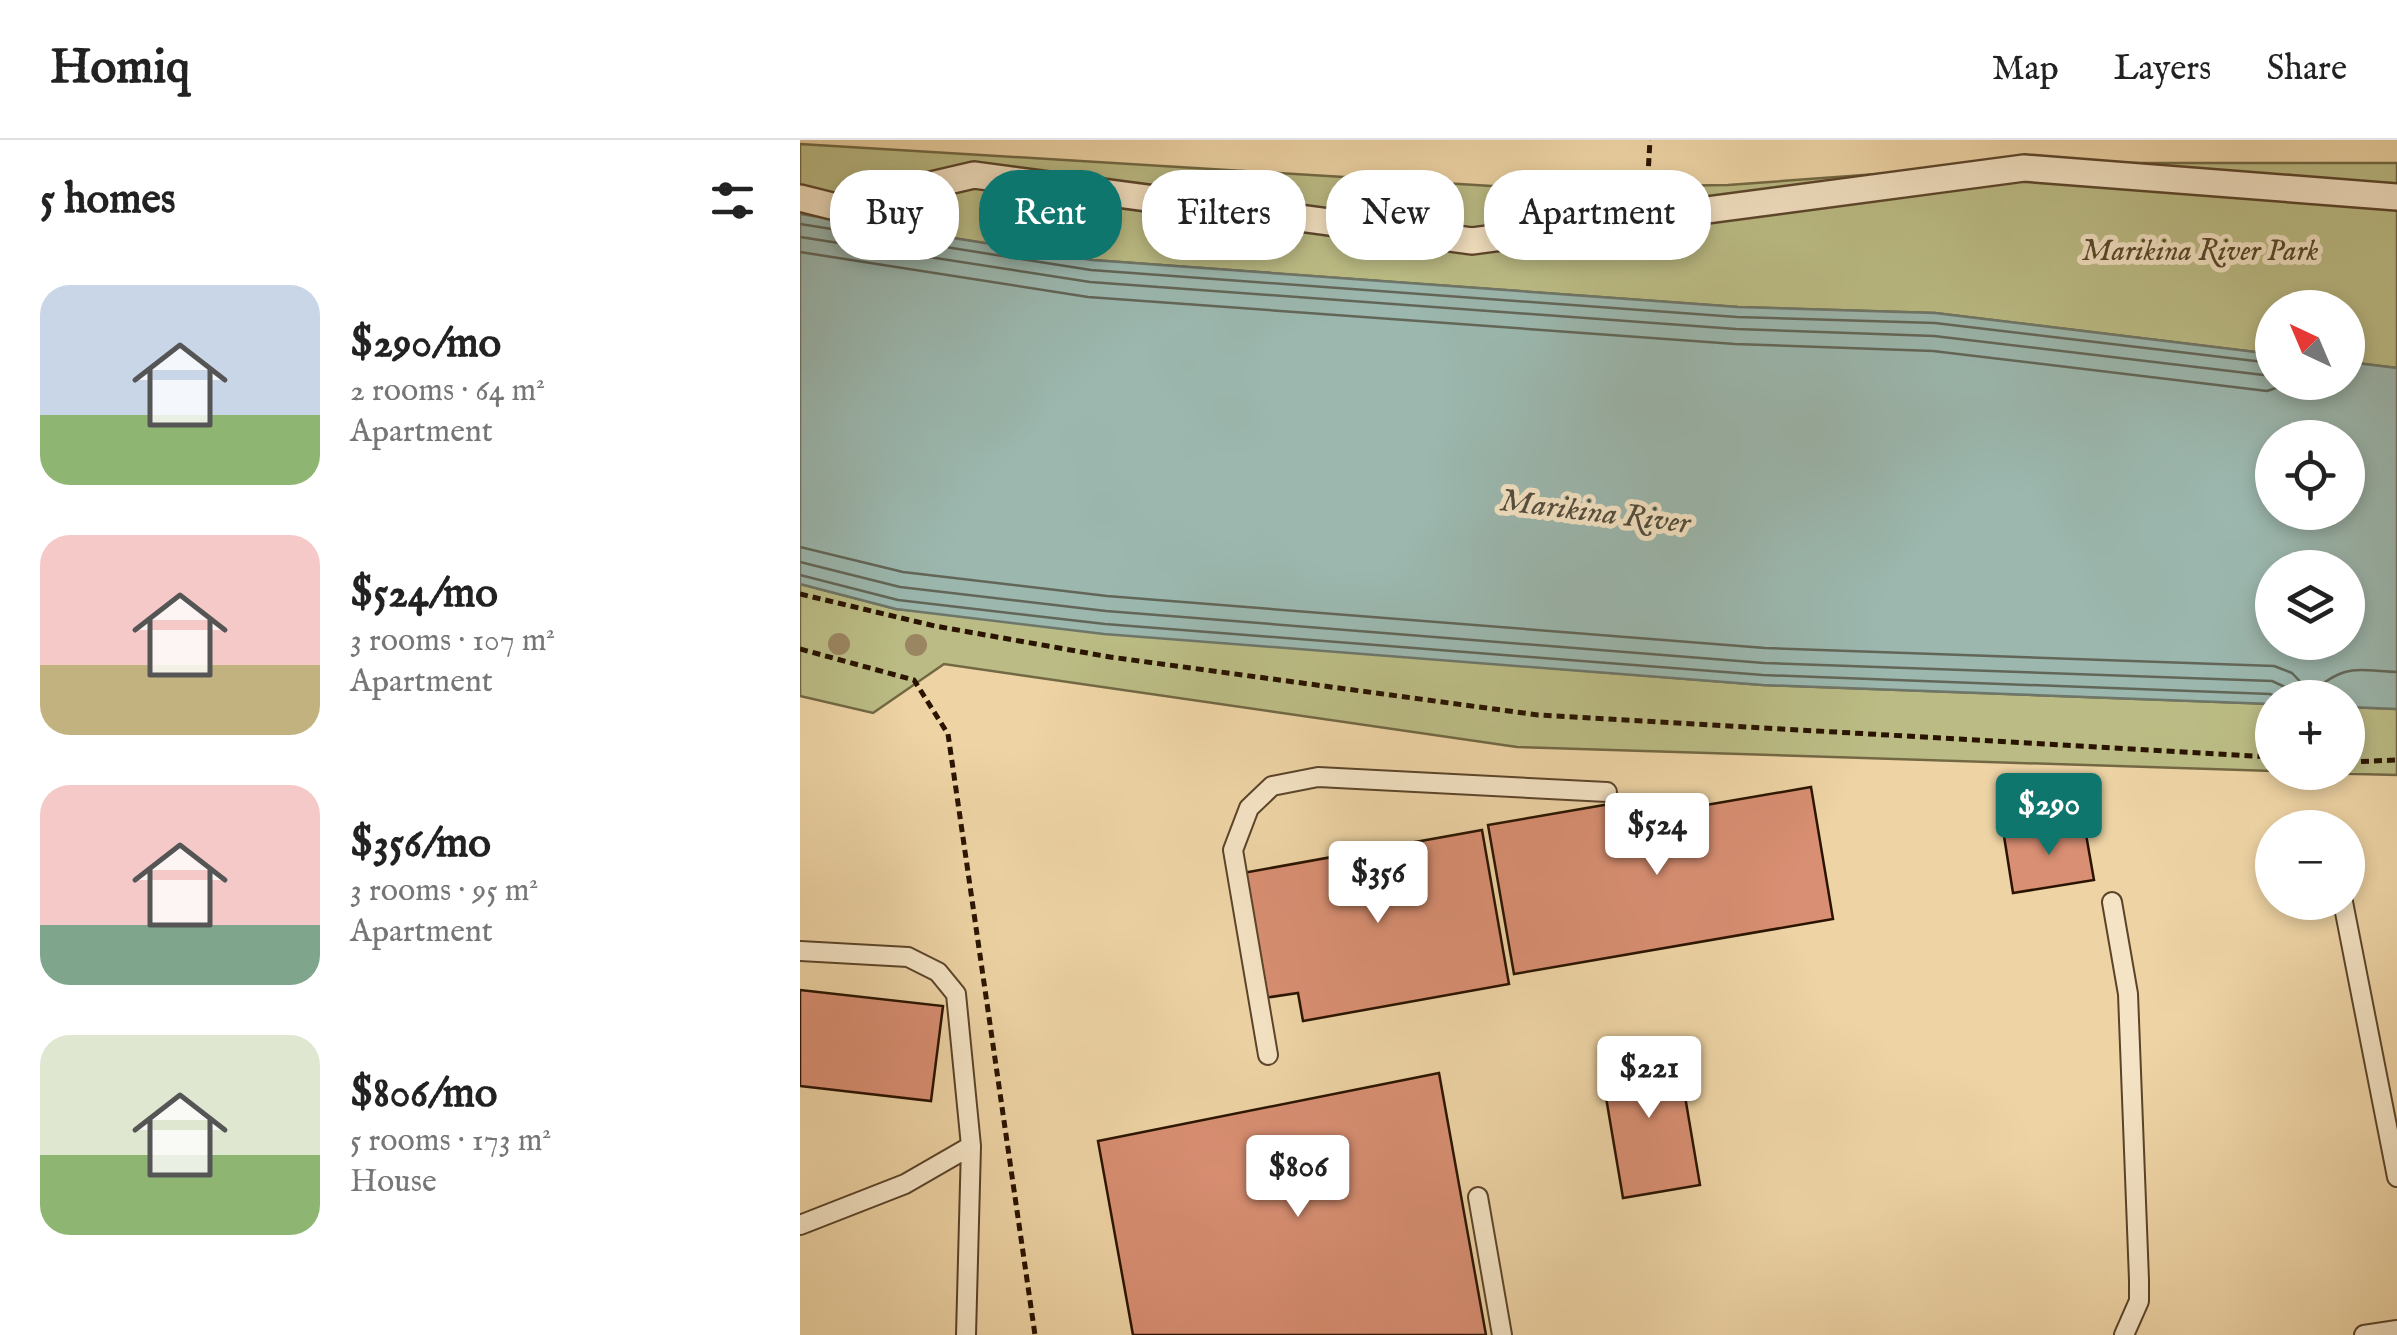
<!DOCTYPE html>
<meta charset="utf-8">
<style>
body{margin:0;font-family:"IM FELL English",serif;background:#f2f2f2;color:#222;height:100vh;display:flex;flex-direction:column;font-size:38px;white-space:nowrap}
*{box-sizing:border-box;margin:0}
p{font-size:32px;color:#767676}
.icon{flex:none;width:55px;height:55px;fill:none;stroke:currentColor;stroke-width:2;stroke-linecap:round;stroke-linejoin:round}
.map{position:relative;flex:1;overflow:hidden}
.side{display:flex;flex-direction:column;background:#fff;width:800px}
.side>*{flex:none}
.guide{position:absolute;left:30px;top:30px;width:950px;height:90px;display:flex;gap:20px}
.needle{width:65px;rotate:316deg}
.controls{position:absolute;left:1455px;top:150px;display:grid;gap:20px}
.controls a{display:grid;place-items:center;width:110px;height:110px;border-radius:50%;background:#fff;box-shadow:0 5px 15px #0003;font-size:50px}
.price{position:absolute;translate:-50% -85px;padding:0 22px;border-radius:10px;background:#fff;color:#222;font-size:32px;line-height:65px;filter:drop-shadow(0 2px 5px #0008)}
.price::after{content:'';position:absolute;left:50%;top:60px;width:30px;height:22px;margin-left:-15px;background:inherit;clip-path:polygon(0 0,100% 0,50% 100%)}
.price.active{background:#0f766e;color:#fff}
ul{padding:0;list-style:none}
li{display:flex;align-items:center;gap:30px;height:250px;padding:0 40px}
li span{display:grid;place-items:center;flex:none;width:280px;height:200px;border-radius:30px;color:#555}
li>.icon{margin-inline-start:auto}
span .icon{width:120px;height:120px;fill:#fffc;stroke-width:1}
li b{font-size:42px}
h2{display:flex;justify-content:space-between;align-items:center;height:120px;padding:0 40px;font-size:42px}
.tag{padding:0 35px;border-radius:40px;background:#fff;box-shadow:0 5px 15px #0003;font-size:35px;line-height:90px}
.tag.active{background:#0f766e;color:#fff}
header{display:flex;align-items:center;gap:60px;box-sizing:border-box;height:140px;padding:0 50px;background:#fff;border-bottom:2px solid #e0e0e0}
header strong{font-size:48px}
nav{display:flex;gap:55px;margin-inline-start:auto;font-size:35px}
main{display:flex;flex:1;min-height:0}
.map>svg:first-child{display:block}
.green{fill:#bbbc85;stroke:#726843;stroke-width:2.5}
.water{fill:#9bb7ae;stroke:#6e7669;stroke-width:2.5;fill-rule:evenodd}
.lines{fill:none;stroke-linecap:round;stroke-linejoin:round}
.shore{stroke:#626658;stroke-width:2.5}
.building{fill:#d98f73;stroke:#2a1401;stroke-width:2.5}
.service-casing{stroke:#5b442a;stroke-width:22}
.pedestrian-casing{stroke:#5b442a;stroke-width:30}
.path{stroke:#2a1401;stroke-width:5;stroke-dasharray:8 5;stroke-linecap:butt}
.service{stroke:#f4e3c4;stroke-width:18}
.pedestrian{stroke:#f4e3c4;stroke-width:25}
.tree{fill:#9a8661}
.labels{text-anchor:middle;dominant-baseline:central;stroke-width:10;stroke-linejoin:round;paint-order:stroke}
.park-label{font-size:30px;font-style:italic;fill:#564629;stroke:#f4e3c4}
.water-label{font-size:32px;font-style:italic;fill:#524d3e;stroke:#f4e3c4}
</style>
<header>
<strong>Homiq</strong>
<nav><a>Map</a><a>Layers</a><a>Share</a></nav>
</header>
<main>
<section class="side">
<h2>5 homes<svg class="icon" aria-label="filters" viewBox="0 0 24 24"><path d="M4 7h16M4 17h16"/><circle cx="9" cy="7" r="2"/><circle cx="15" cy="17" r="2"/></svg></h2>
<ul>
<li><span style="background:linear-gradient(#c9d6e8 65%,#8fb573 0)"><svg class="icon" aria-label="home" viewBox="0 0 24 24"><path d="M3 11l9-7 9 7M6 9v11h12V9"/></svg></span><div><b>$290/mo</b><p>2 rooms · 64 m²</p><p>Apartment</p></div></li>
<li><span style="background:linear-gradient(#f6c9c9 65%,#c2b280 0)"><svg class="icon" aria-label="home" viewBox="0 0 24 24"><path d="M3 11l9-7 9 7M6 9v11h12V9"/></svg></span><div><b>$524/mo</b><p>3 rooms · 107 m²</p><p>Apartment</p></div></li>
<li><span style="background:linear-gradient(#f6c9c9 70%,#7fa58c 0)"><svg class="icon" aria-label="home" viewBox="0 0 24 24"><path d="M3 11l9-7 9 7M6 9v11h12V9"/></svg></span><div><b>$356/mo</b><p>3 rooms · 95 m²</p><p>Apartment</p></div></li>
<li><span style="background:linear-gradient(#dfe7d0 60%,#8fb573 0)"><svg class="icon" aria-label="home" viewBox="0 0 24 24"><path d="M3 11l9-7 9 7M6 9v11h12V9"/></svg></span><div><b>$806/mo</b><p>5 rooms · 173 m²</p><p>House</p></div></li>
</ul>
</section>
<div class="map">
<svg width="1597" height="1195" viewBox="0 0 1597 1195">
<rect width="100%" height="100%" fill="#eed4a5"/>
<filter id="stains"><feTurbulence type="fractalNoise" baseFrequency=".002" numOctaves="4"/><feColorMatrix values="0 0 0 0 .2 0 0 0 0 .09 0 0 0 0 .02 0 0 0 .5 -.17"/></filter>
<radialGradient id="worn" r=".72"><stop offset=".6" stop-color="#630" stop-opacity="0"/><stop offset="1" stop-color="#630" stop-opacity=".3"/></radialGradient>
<!-- green -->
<path class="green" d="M0 4 725 48 928 45 1228 23H1597V228L1548 222V168H1472V214L1135 173 938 167 292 120 0 74Z
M0 444 96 469 587 515 963 545 1472 564V631L717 607 144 524 73 573 0 556Z
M1548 567 1597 569V635L1516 633 1548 632Z"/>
<!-- water -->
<path class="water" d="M0 74 292 120 938 167 1135 173 1472 214V242H1548V222L1597 228V569L1548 567V558H1472V564L963 545 304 494 96 469 0 444ZM1472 298H1548V372H1472ZM1472 428H1548V502H1472Z"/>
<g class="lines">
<!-- shore -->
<path class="shore" d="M0 84 291 130 937 177 1135 183 1472 223
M0 97 290 142 936 189 1134 196 1472 236
M0 112 288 157 935 204 1133 211 1467 251 1494 242
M0 407 103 432 307 456 965 508 1474 526 1492 533 1511 553C1545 524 1553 530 1597 532
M0 422 100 447 306 471 964 523 1472 541 1485 547 1493 558
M0 435 98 460 305 484 963 535 1470 554 1479 558"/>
</g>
<!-- building -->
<path class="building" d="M1011 647 1033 779 714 834 688 685 810 664 813 681Z
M1284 683 1294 740 1213 753 1204 696Z
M682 690 709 844 503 881 498 853 464 858 443 733Z
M0 850 143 866 131 961 0 946Z
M876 903 900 1045 823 1058 799 916Z
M639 933 686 1195H333L298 1001Z"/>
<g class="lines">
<!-- service casing -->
<g class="service-casing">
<path id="service" d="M1312 762 1328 854 1339 1140V1161L1324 1195
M1543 762 1597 1037
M0 811 108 817 138 832 156 854 171 1006 166 1195
M468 915 433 710 449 668 472 646 518 637 807 652
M678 1057 702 1195
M0 1085 105 1044 171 1006
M1564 1195 1597 1190"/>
</g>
<!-- pedestrian casing -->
<g class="pedestrian-casing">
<path id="pedestrian" d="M0 58 36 67 174 35 672 101 1224 28 1597 57"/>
</g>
<!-- path -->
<path class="path" d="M847 52 850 0
M0 454 135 486 310 517 738 575 1472 617
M0 509 114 540 148 594 235 1195
M1548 622 1597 620"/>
<!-- service -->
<use href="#service" class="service"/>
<!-- pedestrian -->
<use href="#pedestrian" class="pedestrian"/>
</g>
<!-- trees -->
<g class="tree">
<circle cx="39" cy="504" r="11"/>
<circle cx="116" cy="505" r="11"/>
</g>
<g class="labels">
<!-- park labels -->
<g class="park-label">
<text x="1400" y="112">Marikina River Park</text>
</g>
<!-- water labels -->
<g class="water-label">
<text transform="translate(795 373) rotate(7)">Marikina River</text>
</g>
</g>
<rect width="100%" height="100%" filter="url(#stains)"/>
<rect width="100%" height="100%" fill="url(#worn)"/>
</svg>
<div class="controls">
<a><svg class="needle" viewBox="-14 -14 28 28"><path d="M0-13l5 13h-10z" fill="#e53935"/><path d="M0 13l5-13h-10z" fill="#767676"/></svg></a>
<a><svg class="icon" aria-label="locate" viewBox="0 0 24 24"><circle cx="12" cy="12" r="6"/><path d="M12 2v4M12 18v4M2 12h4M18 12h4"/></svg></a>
<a><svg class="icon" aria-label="layers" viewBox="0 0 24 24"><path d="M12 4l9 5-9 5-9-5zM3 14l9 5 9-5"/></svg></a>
<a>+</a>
<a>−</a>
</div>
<b class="price active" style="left:1249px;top:718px">$290</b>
<b class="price" style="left:857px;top:738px">$524</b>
<b class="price" style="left:578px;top:786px">$356</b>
<b class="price" style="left:849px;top:981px">$221</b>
<b class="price" style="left:498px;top:1080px">$806</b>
<div class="guide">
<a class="tag">Buy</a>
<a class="tag active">Rent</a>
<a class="tag">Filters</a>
<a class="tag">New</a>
<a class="tag">Apartment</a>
</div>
</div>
</main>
